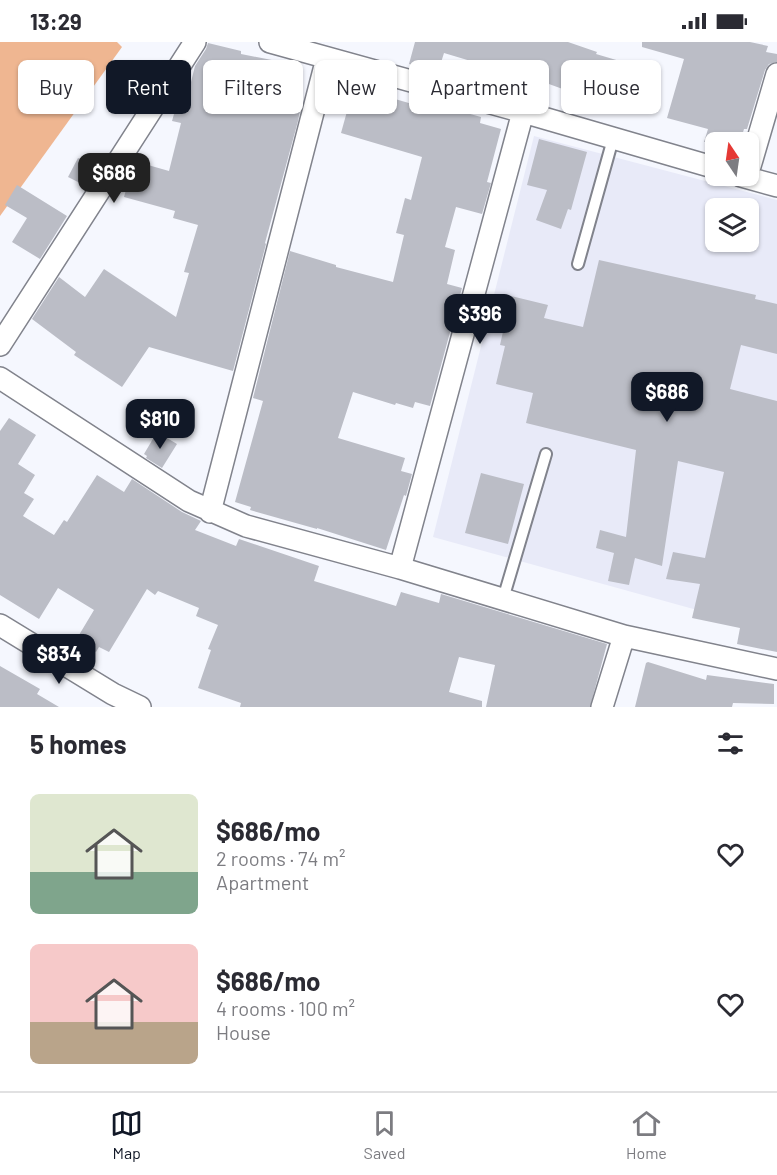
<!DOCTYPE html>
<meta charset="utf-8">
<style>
body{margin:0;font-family:Barlow,sans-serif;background:#f2f2f3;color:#2b2b33;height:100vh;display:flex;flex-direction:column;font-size:22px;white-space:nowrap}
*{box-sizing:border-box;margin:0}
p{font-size:20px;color:#7c7c81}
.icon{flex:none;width:33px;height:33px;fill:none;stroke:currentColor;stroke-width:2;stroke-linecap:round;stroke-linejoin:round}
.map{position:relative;height:665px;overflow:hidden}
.details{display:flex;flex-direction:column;background:#fff;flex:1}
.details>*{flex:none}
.banner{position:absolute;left:18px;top:18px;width:741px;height:54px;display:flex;gap:12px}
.needle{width:39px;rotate:347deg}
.controls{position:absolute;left:705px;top:90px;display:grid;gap:12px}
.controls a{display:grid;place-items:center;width:54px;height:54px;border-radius:9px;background:#fff;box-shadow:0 2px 4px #0004;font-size:30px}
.price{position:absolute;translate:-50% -51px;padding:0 14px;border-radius:12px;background:#111827;color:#fff;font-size:20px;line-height:39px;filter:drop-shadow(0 2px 3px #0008)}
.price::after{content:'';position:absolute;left:50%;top:36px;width:18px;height:14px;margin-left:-9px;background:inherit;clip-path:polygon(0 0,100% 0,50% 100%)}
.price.selected{background:#222;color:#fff}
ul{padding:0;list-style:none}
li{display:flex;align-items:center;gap:18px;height:150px;padding:0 30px}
li span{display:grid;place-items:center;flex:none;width:168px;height:120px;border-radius:9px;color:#555}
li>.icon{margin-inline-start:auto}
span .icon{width:72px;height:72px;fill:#fffc;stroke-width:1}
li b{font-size:26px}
h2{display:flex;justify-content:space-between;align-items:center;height:72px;padding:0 30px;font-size:26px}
.chip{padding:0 21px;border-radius:9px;background:#fff;box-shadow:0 2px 4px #0004;font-size:21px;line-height:54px}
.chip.selected{background:#111827;color:#fff}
.status{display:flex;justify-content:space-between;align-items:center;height:42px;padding:0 30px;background:#fff;direction:ltr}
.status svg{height:16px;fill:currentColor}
.menu{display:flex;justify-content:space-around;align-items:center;height:84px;border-top:2px solid #e1e1e2;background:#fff;font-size:16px;color:#7c7c81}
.menu a{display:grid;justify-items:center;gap:3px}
.menu .selected{color:#111827}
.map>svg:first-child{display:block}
.built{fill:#e8eaf8;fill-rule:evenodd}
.green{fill:#efb691}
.building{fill:#bbbdc6}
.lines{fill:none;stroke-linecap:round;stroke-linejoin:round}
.lane-casing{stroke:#81838c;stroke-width:14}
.street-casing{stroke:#81838c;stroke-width:24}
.lane{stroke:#fff;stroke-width:10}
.street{stroke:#fff;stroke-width:21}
</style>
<div class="status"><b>13:29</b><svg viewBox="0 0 49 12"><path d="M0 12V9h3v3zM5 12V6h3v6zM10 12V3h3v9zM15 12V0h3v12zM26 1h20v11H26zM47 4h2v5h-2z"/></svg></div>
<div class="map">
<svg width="777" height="665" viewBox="0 0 777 665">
<rect width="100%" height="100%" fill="#f5f7fe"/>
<!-- built -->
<path class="built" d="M534 94 777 158V590L433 495ZM716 166H748V200H716Z"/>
<!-- green -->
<path class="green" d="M0 0H117L122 5 0 174Z"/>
<!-- building -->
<path class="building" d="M415 0H568L597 10 596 12 640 25 627 68 590 57 538 38 537 41 514 32 444 11 438 30 409 22Z
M642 0H750L768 4 766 10 777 12V20L769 22 765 28 747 87H744L740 100H704L708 87 667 76 684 17 642 5Z
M208 1 241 9V12L287 21 279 58 301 64 298 79 265 201 266 202 233 329 149 305 122 345 74 313 76 310 32 277 59 235 85 255 104 227 176 275 189 231 184 230 198 183 173 176 175 169 124 155 134 119 169 129 181 81 172 79 178 58 186 60 195 24 206 7Z
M364 48 426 66 427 60 481 75 480 81 501 87 487 140 491 141 482 172 456 165 445 205 455 208 447 242 462 246 430 364 415 360 413 366 396 361 395 363 353 350 338 396 405 416 401 429 412 432 406 454 404 453 386 508 317 486V487L250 468 251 465 235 460 263 359 253 356 290 209 336 223V225L393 240 404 193 396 191 405 156 411 158 422 115 341 91 351 55 361 58Z
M539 97 587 110 571 168 568 167 561 187 536 178 547 148 527 143Z
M78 116 94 124 84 143 68 135Z
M17 143 67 174 40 217 12 200 27 176 5 163Z
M599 218 756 253 755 257 777 262V312L741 303 730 347 777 359V610L737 602 740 586 692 576 700 542 666 537 673 510 705 516 724 430 678 419 662 524 635 516 629 543 608 539 614 511 596 506 600 488 626 495 636 408 526 381 533 351 496 342 505 304 500 303 511 254 548 263 544 276 583 285Z
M9 376 36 393 18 422 35 433 24 451 34 457 23 474 54 493 64 478 67 480 97 433 124 450 132 437 182 470 201 479 195 488 236 504 239 497 319 524 314 539 396 564 401 550 439 561 441 552 607 602 590 665H486L495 623 459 615 449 650 482 659V665H240L241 661 198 646 211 608 208 607 218 583 196 574 199 566 158 549 155 553 147 547 109 610 99 605 96 610 76 598 94 568 58 546 39 577 0 553V389Z
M157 390 177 402 162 426 146 416 147 414 144 412Z
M481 431 524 442 508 502 465 491Z
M648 620 706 638 707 633 774 642V662L733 661 732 665H635L646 621Z
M0 624 40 647 37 652 59 665H0Z"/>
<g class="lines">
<!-- lane casing -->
<g class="lane-casing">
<path id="lane" d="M578 222 613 97
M503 557 546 412"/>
</g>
<!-- street casing -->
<g class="street-casing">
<path id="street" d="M270 0 523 70 716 126
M748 131 777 32
M741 134 777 144
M0 303 195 0
M0 336 189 459 246 484 400 526 624 594 777 627
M210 470 327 16
M400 526 523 70
M0 583 113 652 140 665
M602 665 624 594"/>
</g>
<!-- lane -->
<use href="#lane" class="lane"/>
<!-- street -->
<use href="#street" class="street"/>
</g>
</svg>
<div class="controls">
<a><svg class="needle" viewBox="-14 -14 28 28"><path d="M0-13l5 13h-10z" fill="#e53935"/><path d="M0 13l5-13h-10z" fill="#7c7c81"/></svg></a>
<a><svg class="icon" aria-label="layers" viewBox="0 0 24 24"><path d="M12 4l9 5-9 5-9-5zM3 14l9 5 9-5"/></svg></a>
</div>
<b class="price selected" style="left:114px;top:162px">$686</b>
<b class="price" style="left:480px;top:303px">$396</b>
<b class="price" style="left:667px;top:381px">$686</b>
<b class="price" style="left:160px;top:408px">$810</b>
<b class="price" style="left:59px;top:643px">$834</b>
<div class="banner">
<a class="chip">Buy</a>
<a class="chip selected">Rent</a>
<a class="chip">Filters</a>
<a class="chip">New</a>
<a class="chip">Apartment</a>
<a class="chip">House</a>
</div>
</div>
<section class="details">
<h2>5 homes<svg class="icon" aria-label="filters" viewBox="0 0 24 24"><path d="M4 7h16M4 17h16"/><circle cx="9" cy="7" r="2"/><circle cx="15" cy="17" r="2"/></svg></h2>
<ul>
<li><span style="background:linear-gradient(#dfe7d0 65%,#7fa58c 0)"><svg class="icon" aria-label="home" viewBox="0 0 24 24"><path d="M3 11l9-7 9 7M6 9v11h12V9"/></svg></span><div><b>$686/mo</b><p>2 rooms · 74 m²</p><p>Apartment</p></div><svg class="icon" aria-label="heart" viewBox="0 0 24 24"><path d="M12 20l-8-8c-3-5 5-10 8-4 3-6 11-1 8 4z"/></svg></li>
<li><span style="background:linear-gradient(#f6c9c9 65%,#b9a48a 0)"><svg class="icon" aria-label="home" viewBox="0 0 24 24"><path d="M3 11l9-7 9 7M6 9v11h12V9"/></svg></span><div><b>$686/mo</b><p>4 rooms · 100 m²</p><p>House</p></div><svg class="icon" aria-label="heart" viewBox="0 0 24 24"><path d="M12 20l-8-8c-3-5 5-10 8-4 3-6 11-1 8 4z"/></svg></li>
</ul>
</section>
<nav class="menu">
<a class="selected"><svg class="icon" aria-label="map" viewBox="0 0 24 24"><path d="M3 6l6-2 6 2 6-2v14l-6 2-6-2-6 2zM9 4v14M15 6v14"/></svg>Map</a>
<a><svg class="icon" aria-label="saved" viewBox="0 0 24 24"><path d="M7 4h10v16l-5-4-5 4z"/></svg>Saved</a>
<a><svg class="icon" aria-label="home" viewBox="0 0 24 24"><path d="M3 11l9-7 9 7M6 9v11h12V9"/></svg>Home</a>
</nav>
